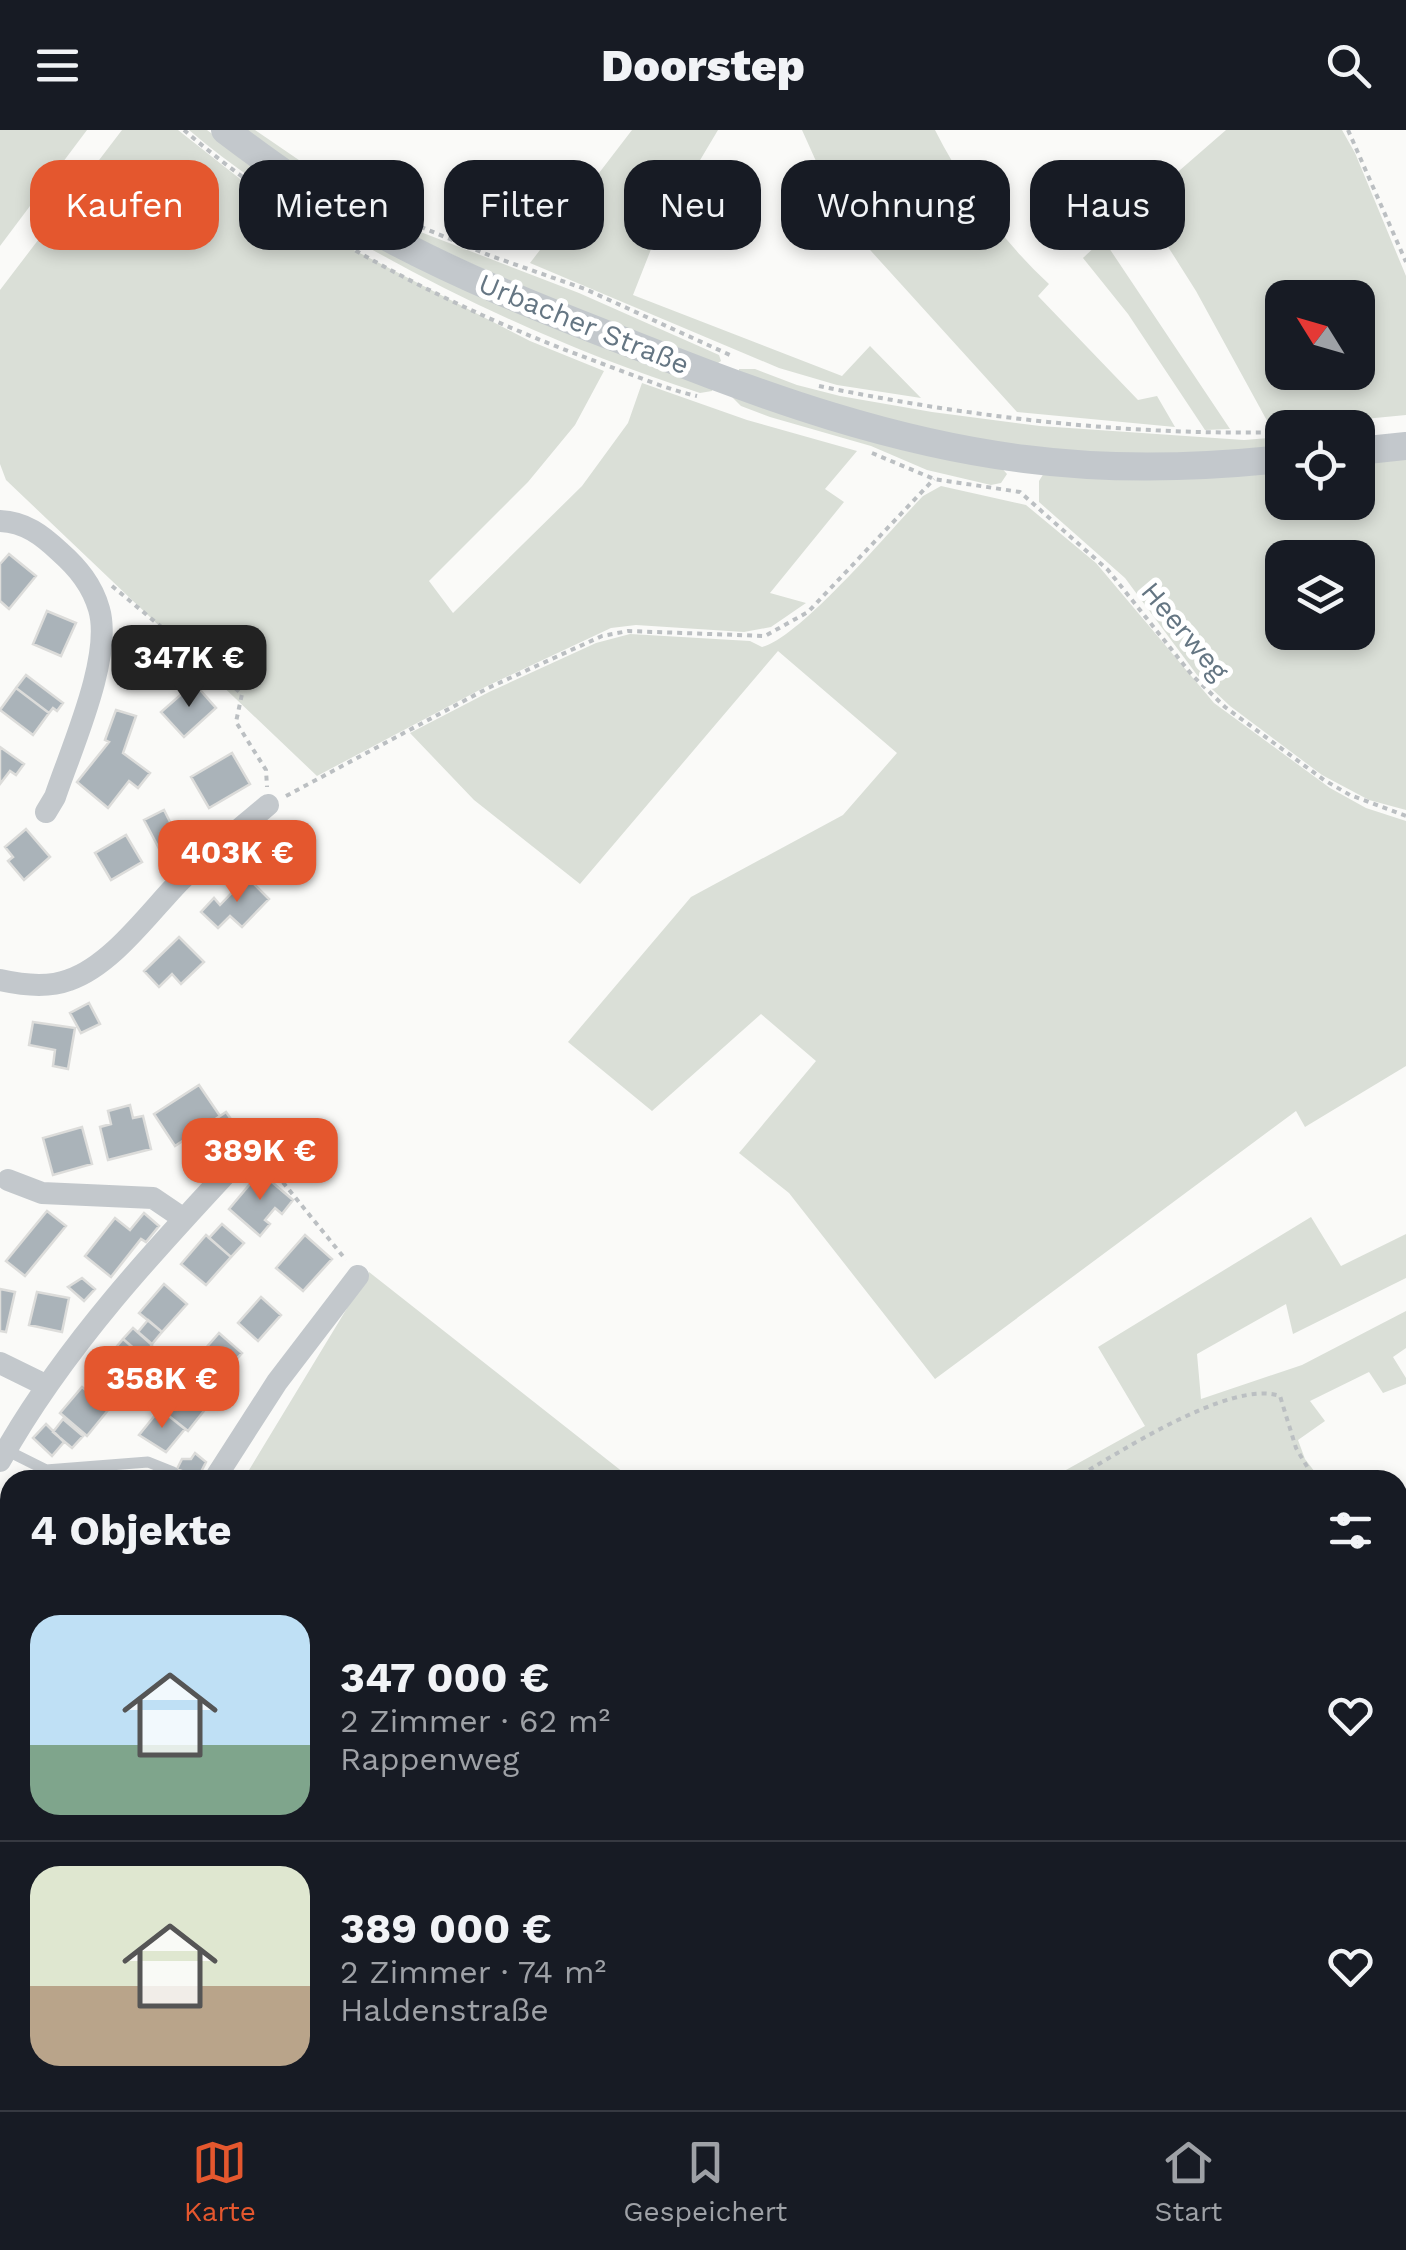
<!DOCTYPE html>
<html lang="de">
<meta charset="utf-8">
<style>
body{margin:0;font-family:"Work Sans",sans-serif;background:#20242c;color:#f1f3f6;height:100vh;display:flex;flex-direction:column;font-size:38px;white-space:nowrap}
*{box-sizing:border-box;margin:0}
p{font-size:32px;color:#9ea1a6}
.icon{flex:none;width:55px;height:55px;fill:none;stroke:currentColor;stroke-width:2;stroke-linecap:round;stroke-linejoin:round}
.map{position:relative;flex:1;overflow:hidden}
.side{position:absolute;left:0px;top:1340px;width:1408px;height:640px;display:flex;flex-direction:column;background:#171b24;border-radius:30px 30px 0 0;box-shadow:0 5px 15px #0003}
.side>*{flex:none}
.banner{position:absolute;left:30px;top:30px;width:1348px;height:90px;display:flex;gap:20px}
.needle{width:65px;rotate:307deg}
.buttons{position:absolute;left:1265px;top:150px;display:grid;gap:20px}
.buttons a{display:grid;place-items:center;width:110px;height:110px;border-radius:20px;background:#171b24;box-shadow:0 5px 15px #0003;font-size:50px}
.price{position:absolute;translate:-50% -85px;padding:0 22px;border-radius:20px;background:#e4572e;color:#fff;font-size:32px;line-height:65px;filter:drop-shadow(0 2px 5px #0008)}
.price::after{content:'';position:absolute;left:50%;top:60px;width:30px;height:22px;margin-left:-15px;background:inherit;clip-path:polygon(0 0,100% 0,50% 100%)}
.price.selected{background:#222;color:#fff}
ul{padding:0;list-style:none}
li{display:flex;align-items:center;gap:30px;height:250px;padding:0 30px}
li+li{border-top:2px solid #363941}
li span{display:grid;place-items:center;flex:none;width:280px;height:200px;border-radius:30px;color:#555}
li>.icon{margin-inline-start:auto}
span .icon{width:120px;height:120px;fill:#fffc;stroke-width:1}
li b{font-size:42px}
h2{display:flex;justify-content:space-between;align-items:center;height:120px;padding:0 30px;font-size:42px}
.pill{padding:0 35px;border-radius:30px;background:#171b24;box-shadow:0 5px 15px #0003;font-size:35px;line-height:90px}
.pill.selected{background:#e4572e;color:#fff}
header{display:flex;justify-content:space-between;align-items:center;height:130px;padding:0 30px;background:#171b24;font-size:45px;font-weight:800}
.tabs{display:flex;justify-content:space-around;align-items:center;height:140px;border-top:2px solid #363941;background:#171b24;font-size:28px;color:#9ea1a6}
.tabs a{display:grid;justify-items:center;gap:5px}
.tabs .selected{color:#e4572e}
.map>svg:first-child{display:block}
.green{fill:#dadfd7;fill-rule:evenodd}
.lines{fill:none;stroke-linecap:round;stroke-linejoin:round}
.stream{stroke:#bbc7cb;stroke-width:6}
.building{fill:#aab3b9;stroke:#dcdcda;stroke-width:2.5}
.path{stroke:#bbbfc2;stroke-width:4;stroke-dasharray:5 5;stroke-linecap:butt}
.service{stroke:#c3c8cc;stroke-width:11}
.minor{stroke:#c3c8cc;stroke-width:22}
.tertiary{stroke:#c3c8cc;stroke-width:28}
.labels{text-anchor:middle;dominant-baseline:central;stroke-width:10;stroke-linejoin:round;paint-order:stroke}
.street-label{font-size:28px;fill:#657683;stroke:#fff}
</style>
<header><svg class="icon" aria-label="menu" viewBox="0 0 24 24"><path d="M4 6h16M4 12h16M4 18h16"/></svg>Doorstep<svg class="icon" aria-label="search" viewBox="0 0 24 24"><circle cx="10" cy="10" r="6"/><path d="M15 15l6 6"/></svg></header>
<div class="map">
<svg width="1406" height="1980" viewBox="0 0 1406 1980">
<rect width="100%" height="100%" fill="#fafaf8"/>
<!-- green -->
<path class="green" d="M0 0H87L0 116Z
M122 0H178L268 71 352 119 530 211 604 241 575 295 528 352 429 451 453 483 582 356 628 293 642 253 747 290 857 321 825 359 844 372 770 463 806 473 771 497 744 502 636 495 611 498 487 556 317 646 6 350 0 334V160Z
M189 0H207L264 43 713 255 712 261 700 263C588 227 483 181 380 124 312 88 247 50 189 0Z
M240 0H255L334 54 418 101 579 163 719 225 721 231 715 235 580 184 369 86Z
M632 0H718L659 99 633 165 842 246 870 216 921 268 837 255 779 238 530 133Z
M802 0H935C963 55 1003 112 1049 154L1038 166 1138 270 1157 266 1175 297 1017 282 842 89Z
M1226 0H1342L1355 23 1406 146V285L1271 298 1196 161 1141 74ZM1282 168H1358V242H1282Z
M1103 109 1230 299 1205 300 1128 184 1083 128Z
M739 239H755L797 255 840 266 932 282 1040 296 1244 310 1282 307V319C1198 323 1113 329 1029 318 929 305 834 276 739 243Z
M732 267 998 334 1007 344 1001 353 991 355 927 340 871 316 770 287 741 276Z
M1406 323V680L1369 670 1322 645 1230 576 1197 545 1125 448 1039 372V351L1044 343 1282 340V372H1358V330ZM1282 428H1358V502H1282Z
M941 356 1026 375 1096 433 1214 573 1330 658 1366 678 1406 691V936L1305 997 1296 981 935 1249 789 1063 739 1023 816 931 761 884 652 981 568 912 691 767 843 685 897 623 778 521 580 754 474 670 410 603 489 562 596 513 630 504 750 511 762 517C801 507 891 399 923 366Z
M1311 1087 1341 1136 1406 1104V1148L1293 1204 1286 1174 1197 1224 1201 1269 1302 1235 1406 1181V1218L1393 1227 1406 1248V1254L1383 1263 1369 1242 1310 1271 1325 1291 1298 1310 1305 1329 1321 1350H1048L1145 1296 1098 1217Z
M369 1142 633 1350H243Z
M1406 1485V1831L1398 1825V1493Z
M1398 1939 1406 1942V1980H374L385 1970H1398Z"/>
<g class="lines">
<!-- stream -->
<path class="stream" d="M1398 1609 1406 1599
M1136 1980 1150 1970"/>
</g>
<!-- building -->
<path class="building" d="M9 424 36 446 9 479 0 471V434Z
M47 481 76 493 61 526 33 514Z
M152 506 177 528V534L157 555 125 528 131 520 139 521Z
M26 545 63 573 57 581 53 578 49 583 16 558Z
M194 553 216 578 184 607 161 582Z
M16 558 49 583 33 605 0 580Z
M116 580 136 586 123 623 150 643 138 658 129 651 108 678 77 652 109 612 105 610Z
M0 617 24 634 16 645 10 641 0 654Z
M232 623 250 654 209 678 191 647Z
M164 680 181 714 162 724 144 690Z
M26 699 50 727 24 750 8 731 13 727 5 717Z
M126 705 142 732 111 750 95 723Z
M247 747 269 769 242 797 230 786 218 798 201 782 214 768 220 775Z
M179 807 204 832 181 854 172 844 159 857 144 841Z
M89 873 100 894 81 903 70 883Z
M33 892 75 898 68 939 53 936 55 920 29 915Z
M199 955 220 986 175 1016 154 984Z
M130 975 133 988 143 986 151 1019 108 1030 100 997 111 994 108 981Z
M226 982 235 995 212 1010 216 1027 201 1037 190 1022 212 1007 204 997Z
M82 997 92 1034 53 1045 43 1008Z
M260 1042 293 1070 282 1084 275 1078 265 1090 270 1094 260 1106 229 1079Z
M47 1081 66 1096 25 1146 6 1131Z
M144 1083 159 1096 146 1112 141 1109 111 1147 85 1126 115 1088 130 1100Z
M222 1094 244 1113 231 1127 209 1108Z
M206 1105 231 1127 206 1155 181 1134Z
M305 1105 332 1129 303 1161 276 1138Z
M82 1148 95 1159 84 1171 68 1157Z
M164 1154 187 1174 162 1202 139 1183Z
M0 1159 15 1162 6 1202 0 1201Z
M37 1162 69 1168 62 1202 29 1195Z
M261 1167 281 1185 258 1211 238 1193Z
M148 1190 162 1202 152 1214 138 1202Z
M133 1198 152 1215 142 1226 123 1209Z
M219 1203 242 1223 213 1255 191 1235Z
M123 1209 149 1231 121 1262 96 1241Z
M179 1255 207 1277 188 1301 160 1279Z
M82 1257 109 1279 87 1306 60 1283Z
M160 1279 185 1299 166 1322 139 1305Z
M63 1289 83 1306 72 1318 53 1302Z
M46 1294 64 1312 52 1326 33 1308Z
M195 1323 206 1332 198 1348 177 1339 182 1329H191Z
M10 1355V1400L0 1396V1381Z
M10 1694V1761L0 1784V1721Z
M4 1958 10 1970 21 1980H0V1962Z"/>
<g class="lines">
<!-- path -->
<path class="path" d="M184 0C304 104 454 180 603 234 634 245 665 259 697 266
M1348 0 1406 132
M359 63 421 97 491 126 585 159 730 225
M819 256C969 287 1129 306 1282 302
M872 323 934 349 1020 362 1108 440 1192 545 1225 577 1324 650 1350 665 1406 686
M112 456 242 564 236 592 266 640 267 657
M286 666 488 558 602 506 628 501 765 506 808 482 934 349
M264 1029 346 1130
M1072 1350C1117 1324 1230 1249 1280 1266L1296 1318 1315 1350
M1398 1447 1406 1454
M1398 1619 1406 1610
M0 1639 10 1643
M431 1980 442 1970
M1146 1980 1162 1970"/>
<!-- service -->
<path class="service" d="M6 1320 46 1340 148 1332 173 1342
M0 1415 10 1419"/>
<!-- minor -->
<path class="minor" d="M0 391C25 392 42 405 60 422 78 438 92 455 99 479 113 527 71 619 55 667L46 682
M0 850C22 855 48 858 69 850 111 836 149 783 179 752 206 725 238 701 268 675
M8 1050 42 1063 153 1068 184 1089
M0 1233 47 1256
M0 1331C64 1216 158 1116 248 1020
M214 1350 277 1252 358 1146
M0 1856 10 1845
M184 1970 193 1980
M154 1980 169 1970"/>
<!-- tertiary -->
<path class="tertiary" d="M225 0C267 32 311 63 356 90 448 143 548 182 647 220 767 268 895 313 1025 329 1109 340 1198 338 1282 329
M1358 321 1406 316"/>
</g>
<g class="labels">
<!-- street labels -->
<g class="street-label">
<text transform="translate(584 194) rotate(22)">Urbacher Straße</text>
<text transform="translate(1185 501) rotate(50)">Heerweg</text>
</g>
</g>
</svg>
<div class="buttons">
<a><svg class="needle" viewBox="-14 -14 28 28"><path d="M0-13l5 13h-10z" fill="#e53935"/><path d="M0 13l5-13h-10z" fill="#9ea1a6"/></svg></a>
<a><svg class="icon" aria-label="locate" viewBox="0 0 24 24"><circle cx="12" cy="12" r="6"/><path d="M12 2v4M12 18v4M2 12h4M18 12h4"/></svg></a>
<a><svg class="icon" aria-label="layers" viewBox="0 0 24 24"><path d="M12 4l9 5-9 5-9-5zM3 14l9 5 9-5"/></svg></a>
</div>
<b class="price selected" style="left:189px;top:580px">347K €</b>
<b class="price" style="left:237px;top:775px">403K €</b>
<b class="price" style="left:260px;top:1073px">389K €</b>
<b class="price" style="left:162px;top:1301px">358K €</b>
<div class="banner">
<a class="pill selected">Kaufen</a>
<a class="pill">Mieten</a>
<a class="pill">Filter</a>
<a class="pill">Neu</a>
<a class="pill">Wohnung</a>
<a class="pill">Haus</a>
</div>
<section class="side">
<h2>4 Objekte<svg class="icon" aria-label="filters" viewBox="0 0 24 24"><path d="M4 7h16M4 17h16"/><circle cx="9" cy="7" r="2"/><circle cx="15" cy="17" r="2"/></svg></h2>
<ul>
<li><span style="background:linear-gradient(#bfe0f5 65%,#7fa58c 0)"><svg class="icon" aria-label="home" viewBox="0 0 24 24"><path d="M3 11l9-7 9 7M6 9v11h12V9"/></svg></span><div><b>347 000 €</b><p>2 Zimmer · 62 m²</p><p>Rappenweg</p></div><svg class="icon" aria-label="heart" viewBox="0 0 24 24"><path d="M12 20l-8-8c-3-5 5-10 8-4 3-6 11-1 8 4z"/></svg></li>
<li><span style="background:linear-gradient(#dfe7d0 60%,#b9a48a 0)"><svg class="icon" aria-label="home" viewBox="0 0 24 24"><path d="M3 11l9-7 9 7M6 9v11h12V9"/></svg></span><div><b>389 000 €</b><p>2 Zimmer · 74 m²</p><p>Haldenstraße</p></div><svg class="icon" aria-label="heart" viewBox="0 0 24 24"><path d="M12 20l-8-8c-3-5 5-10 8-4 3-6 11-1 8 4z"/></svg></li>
</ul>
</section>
</div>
<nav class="tabs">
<a class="selected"><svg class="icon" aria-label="map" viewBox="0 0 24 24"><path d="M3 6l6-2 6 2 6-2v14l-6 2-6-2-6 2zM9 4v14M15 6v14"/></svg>Karte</a>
<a><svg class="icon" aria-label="saved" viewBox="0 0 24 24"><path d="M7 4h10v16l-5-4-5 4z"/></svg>Gespeichert</a>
<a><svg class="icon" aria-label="home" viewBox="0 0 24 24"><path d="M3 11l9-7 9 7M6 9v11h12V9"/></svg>Start</a>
</nav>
